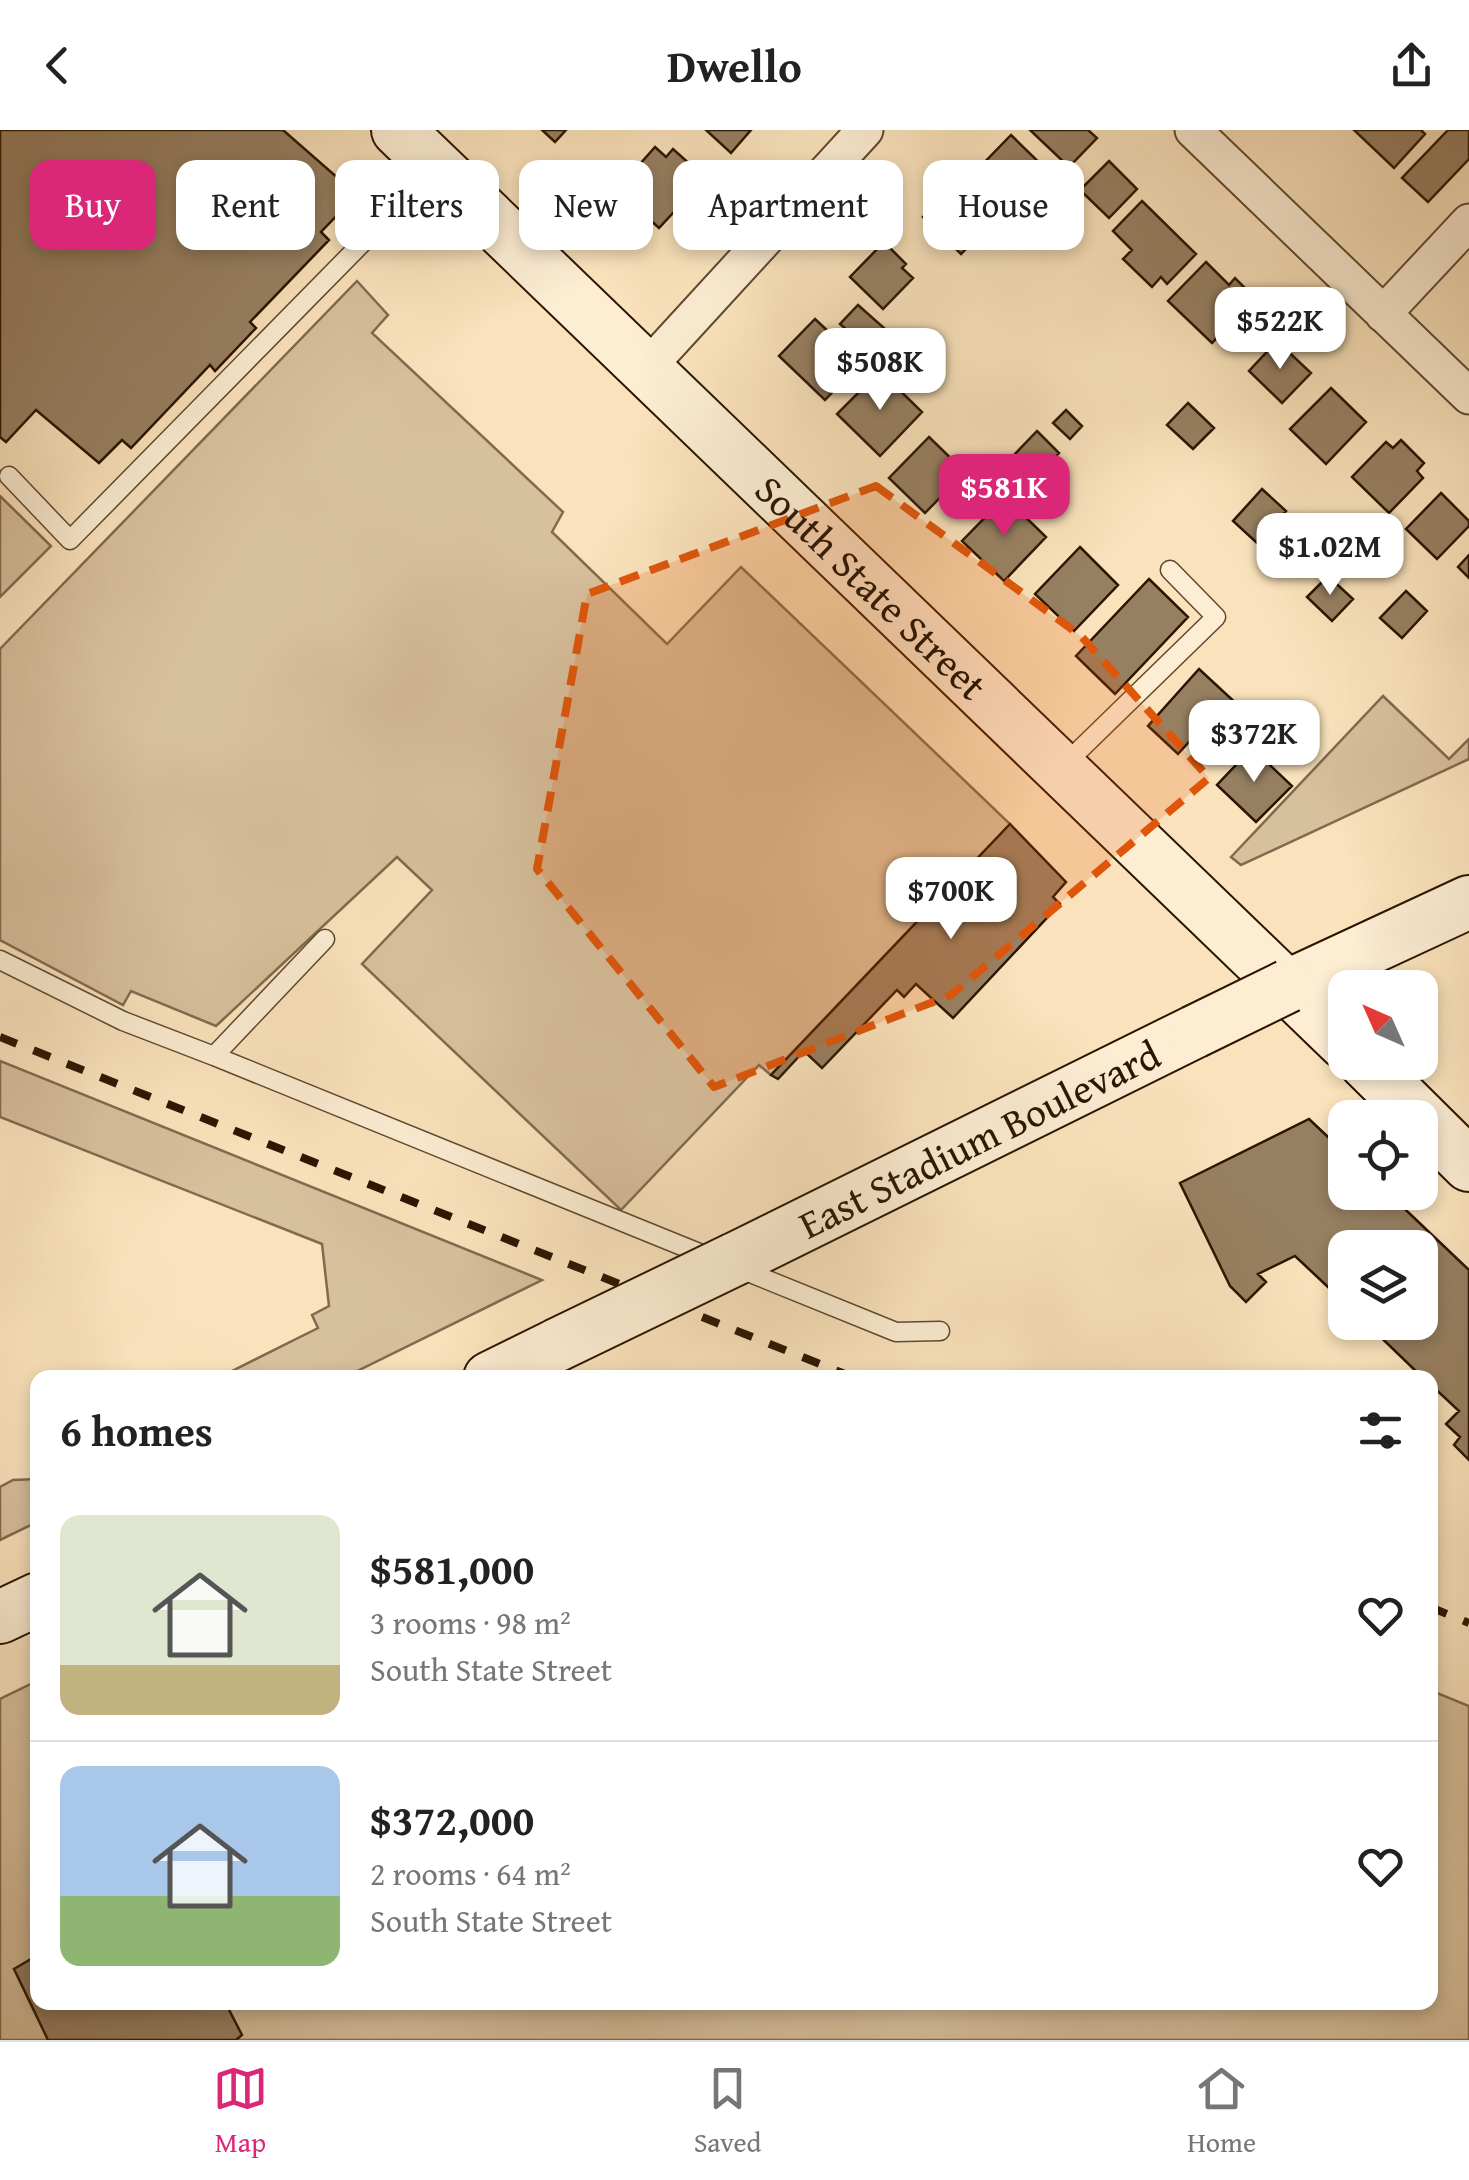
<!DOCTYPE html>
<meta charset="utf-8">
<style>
body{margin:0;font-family:"Gentium Book Plus",serif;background:#f2f2f2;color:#222;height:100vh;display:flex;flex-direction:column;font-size:38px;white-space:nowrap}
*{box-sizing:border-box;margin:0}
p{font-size:32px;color:#767676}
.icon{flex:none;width:55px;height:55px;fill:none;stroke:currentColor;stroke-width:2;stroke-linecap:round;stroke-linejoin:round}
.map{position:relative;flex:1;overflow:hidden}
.side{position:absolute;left:30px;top:1240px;width:1408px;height:640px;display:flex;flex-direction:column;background:#fff;border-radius:20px;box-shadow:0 5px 15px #0003}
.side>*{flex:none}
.hud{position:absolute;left:30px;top:30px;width:1410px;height:90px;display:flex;gap:20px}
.needle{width:65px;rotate:315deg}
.tools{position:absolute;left:1328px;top:840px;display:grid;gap:20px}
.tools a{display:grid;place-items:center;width:110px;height:110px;border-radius:20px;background:#fff;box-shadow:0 5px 15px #0003;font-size:50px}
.price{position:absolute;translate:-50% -85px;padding:0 22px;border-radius:20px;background:#fff;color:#222;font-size:32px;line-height:65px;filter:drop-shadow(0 2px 5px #0008)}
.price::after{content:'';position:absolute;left:50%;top:60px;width:30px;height:22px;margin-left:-15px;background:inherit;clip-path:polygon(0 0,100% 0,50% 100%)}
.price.selected{background:#db2777;color:#fff}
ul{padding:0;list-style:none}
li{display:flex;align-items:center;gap:30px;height:250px;padding:0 30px}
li+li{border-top:2px solid #e0e0e0}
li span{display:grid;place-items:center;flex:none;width:280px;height:200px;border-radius:20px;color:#555}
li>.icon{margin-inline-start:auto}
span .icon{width:120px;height:120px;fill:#fffc;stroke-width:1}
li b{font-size:42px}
h2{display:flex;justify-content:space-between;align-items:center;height:120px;padding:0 30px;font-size:42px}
.tag{padding:0 35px;border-radius:20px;background:#fff;box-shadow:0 5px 15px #0003;font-size:35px;line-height:90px}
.tag.selected{background:#db2777;color:#fff}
header{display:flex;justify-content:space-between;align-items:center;height:130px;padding:0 30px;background:#fff;font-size:45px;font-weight:600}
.tabs{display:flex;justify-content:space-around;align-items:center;height:140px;border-top:2px solid #e0e0e0;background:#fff;font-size:28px;color:#767676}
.tabs a{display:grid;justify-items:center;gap:5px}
.tabs .selected{color:#db2777}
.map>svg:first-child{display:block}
.green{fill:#d7c09c;stroke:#826a4e;stroke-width:2.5}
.building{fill:#978062;stroke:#2c1500;stroke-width:2.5}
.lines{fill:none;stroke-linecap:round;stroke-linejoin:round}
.service-casing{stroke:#60482f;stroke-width:21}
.minor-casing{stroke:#60482f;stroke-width:39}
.secondary-casing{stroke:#2c1500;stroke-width:56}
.service{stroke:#fcedd3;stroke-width:18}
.minor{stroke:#fcedd3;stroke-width:35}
.secondary{stroke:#fcedd3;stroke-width:52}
.rail{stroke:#2c1500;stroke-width:8;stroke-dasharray:18 18;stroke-linecap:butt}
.secondary-bridge-casing{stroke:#2c1500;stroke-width:56;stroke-linecap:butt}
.secondary-bridge{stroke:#fcedd3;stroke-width:52}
.marked{fill:#df560b;fill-opacity:0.2;stroke:#df560b;stroke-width:8;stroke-dasharray:20 12;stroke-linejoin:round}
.labels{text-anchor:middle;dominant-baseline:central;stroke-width:10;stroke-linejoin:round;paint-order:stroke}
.street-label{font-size:40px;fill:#2c1500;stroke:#fcedd3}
</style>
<header><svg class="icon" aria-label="back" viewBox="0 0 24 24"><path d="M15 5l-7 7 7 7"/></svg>Dwello<svg class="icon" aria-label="share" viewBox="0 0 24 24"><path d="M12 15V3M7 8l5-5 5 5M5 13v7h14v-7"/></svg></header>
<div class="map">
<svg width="1469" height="1910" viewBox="0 0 1469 1910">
<rect width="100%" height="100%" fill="#fae3bc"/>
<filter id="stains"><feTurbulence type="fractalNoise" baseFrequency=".002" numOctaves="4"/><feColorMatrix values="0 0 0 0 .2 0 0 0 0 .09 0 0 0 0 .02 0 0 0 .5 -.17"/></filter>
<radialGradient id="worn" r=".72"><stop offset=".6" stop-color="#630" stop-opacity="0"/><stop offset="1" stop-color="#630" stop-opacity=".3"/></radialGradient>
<!-- green -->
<path class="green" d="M357 151 388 185 372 203 563 382 552 402 667 514 741 437 1010 694 771 945 759 935 621 1080 362 834 432 760 397 727 216 896 131 861 123 875 0 810V519Z
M0 366 51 416 0 467Z
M1383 566 1449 629 1469 609V629L1241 735 1231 727Z
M0 931 542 1150 345 1247H220L318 1198 312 1185 329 1176 322 1114 0 987Z
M37 1349V1392L0 1410V1357L13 1350Z
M37 1551 38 1872H1430V1560L1469 1576V1910H0V1569Z"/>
<!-- building -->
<path class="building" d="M0 0H283L363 70 350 83 345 77 321 102 329 110 250 192 256 198 215 241 210 235 131 318 122 310 99 333 36 280 6 312 0 307Z
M542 0H566L555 12Z
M706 0H751L731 23Z
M1030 0H1088L1097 8 1069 37Z
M1354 0H1421L1425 4 1394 38Z
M1448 0H1469V29L1428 72 1402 48Z
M1011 5 1055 48 1024 81 979 38Z
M655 17 666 27 673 19 701 44 693 53 697 57 659 98 617 60Z
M1109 31 1137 59 1109 88 1080 60Z
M953 56 991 94 961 124 923 87Z
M1142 71 1196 124 1167 154 1161 147 1152 157 1123 129 1132 120 1113 101Z
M884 112 906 134 902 138 913 148 883 179 850 147Z
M1206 132 1229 155 1235 148 1255 168 1212 213 1168 171Z
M858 175 884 198 866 217 840 194Z
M815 189 861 232 825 270 779 226Z
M1277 211 1311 243 1282 273 1249 241Z
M880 241 922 282 880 326 837 284Z
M1331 258 1366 292 1326 334 1290 299Z
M1188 273 1214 298 1193 319 1167 295Z
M1066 280 1082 296 1070 309 1053 293Z
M1037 301 1059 323 1037 346 1014 325Z
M929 307 965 342 925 383 889 348Z
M1401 310 1424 333 1417 341 1423 348 1389 383 1352 347 1386 312 1393 318Z
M1262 359 1286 381 1257 413 1233 391Z
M1441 363 1469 391V396L1437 429 1406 399Z
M1005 367 1046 407 1004 451 962 411Z
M1080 417 1118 455 1074 501 1035 464Z
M1469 425V448L1458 437Z
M1328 446 1353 469 1332 491 1307 467Z
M1149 449 1188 487 1115 564 1076 526Z
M1406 461 1427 481 1402 508 1380 488Z
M1199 539 1239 576 1219 597 1210 589 1178 624 1148 596Z
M1252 618 1292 656 1256 692 1217 655Z
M1010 694 1066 752 1053 767 1060 774 953 888 916 854 904 867 897 860 822 938 804 921 778 949 771 945Z
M1309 989 1345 1023V1062H1387L1469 1140V1330L1454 1315 1460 1307 1446 1294 1459 1281 1430 1254V1248H1423L1365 1192H1420V1118H1345V1173L1295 1126 1258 1144 1266 1152 1246 1172 1230 1156 1180 1053Z
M38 1825V1872H225L242 1905 236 1910H48L14 1839Z"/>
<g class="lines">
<!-- service casing -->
<g class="service-casing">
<path id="service" d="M9 346 70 410 433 41
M1063 636 1216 487 1170 440
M0 830 123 891 214 926 325 809
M214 926 714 1129
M738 1138 896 1202 940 1201"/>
</g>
<!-- minor casing -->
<g class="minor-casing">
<path id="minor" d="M1193 0 1469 266
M1383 184 1469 92
M645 240 865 0"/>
</g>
<!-- secondary casing -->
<g class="secondary-casing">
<g id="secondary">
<path id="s1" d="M398 0 1345 913"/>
<path d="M1288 856 1469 772"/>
<path d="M1365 932 1469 1035"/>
<path id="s2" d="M735 1129 1194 902"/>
<path d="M490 1248 557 1215"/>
<path d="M0 1487 38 1469"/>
</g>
</g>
<!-- service -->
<use href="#service" class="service"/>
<!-- minor -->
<use href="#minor" class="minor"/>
<!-- secondary -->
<use href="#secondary" class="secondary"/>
<!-- rail -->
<path class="rail" d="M0 907 855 1248
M1430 1477 1469 1493"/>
<!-- secondary-bridge casing -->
<g class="secondary-bridge-casing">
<path id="secondary-bridge" d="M1194 902 1288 856
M557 1215 735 1129"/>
</g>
<!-- secondary-bridge -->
<use href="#secondary-bridge" class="secondary-bridge"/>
</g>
<!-- marked area -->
<path class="marked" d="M876 356 1081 506 1209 648 951 865 714 957 537 739 587 464Z"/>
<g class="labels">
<!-- street labels -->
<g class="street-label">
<text stroke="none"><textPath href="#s1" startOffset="658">South State Street</textPath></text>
<text stroke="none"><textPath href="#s2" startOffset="272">East Stadium Boulevard</textPath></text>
</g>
</g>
<rect width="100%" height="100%" filter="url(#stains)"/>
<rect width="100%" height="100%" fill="url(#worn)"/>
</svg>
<div class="tools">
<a><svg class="needle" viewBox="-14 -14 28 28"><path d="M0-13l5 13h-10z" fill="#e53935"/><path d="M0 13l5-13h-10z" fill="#767676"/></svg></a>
<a><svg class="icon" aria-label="locate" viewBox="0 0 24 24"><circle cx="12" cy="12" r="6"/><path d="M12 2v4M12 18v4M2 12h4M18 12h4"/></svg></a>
<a><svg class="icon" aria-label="layers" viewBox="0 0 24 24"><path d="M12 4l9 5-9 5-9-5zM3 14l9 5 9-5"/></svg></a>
</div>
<b class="price" style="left:1280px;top:242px">$522K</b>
<b class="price" style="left:880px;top:283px">$508K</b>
<b class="price selected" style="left:1004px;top:409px">$581K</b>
<b class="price" style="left:1330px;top:468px">$1.02M</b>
<b class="price" style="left:1254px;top:655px">$372K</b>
<b class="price" style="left:951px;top:812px">$700K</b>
<div class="hud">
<a class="tag selected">Buy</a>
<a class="tag">Rent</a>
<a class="tag">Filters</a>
<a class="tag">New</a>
<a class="tag">Apartment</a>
<a class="tag">House</a>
</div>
<section class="side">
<h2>6 homes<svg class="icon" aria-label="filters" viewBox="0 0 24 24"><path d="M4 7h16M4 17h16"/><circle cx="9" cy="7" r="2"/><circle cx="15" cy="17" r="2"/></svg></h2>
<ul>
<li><span style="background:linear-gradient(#dfe7d0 75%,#c2b280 0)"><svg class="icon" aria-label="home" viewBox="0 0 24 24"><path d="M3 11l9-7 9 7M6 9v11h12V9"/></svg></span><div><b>$581,000</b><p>3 rooms · 98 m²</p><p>South State Street</p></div><svg class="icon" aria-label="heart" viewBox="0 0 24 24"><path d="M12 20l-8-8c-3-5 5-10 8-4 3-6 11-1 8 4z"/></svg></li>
<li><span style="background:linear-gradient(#a9c7e8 65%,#8fb573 0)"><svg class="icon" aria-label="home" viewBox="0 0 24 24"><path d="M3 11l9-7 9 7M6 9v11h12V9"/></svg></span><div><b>$372,000</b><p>2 rooms · 64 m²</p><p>South State Street</p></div><svg class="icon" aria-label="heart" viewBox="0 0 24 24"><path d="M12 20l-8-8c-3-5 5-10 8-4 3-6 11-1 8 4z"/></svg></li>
</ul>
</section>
</div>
<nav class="tabs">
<a class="selected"><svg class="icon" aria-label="map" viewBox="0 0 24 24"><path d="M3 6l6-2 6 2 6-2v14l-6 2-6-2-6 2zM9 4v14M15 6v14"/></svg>Map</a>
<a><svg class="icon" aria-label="saved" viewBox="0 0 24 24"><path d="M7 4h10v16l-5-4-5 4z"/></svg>Saved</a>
<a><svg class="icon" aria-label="home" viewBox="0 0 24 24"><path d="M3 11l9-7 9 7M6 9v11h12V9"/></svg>Home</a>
</nav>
